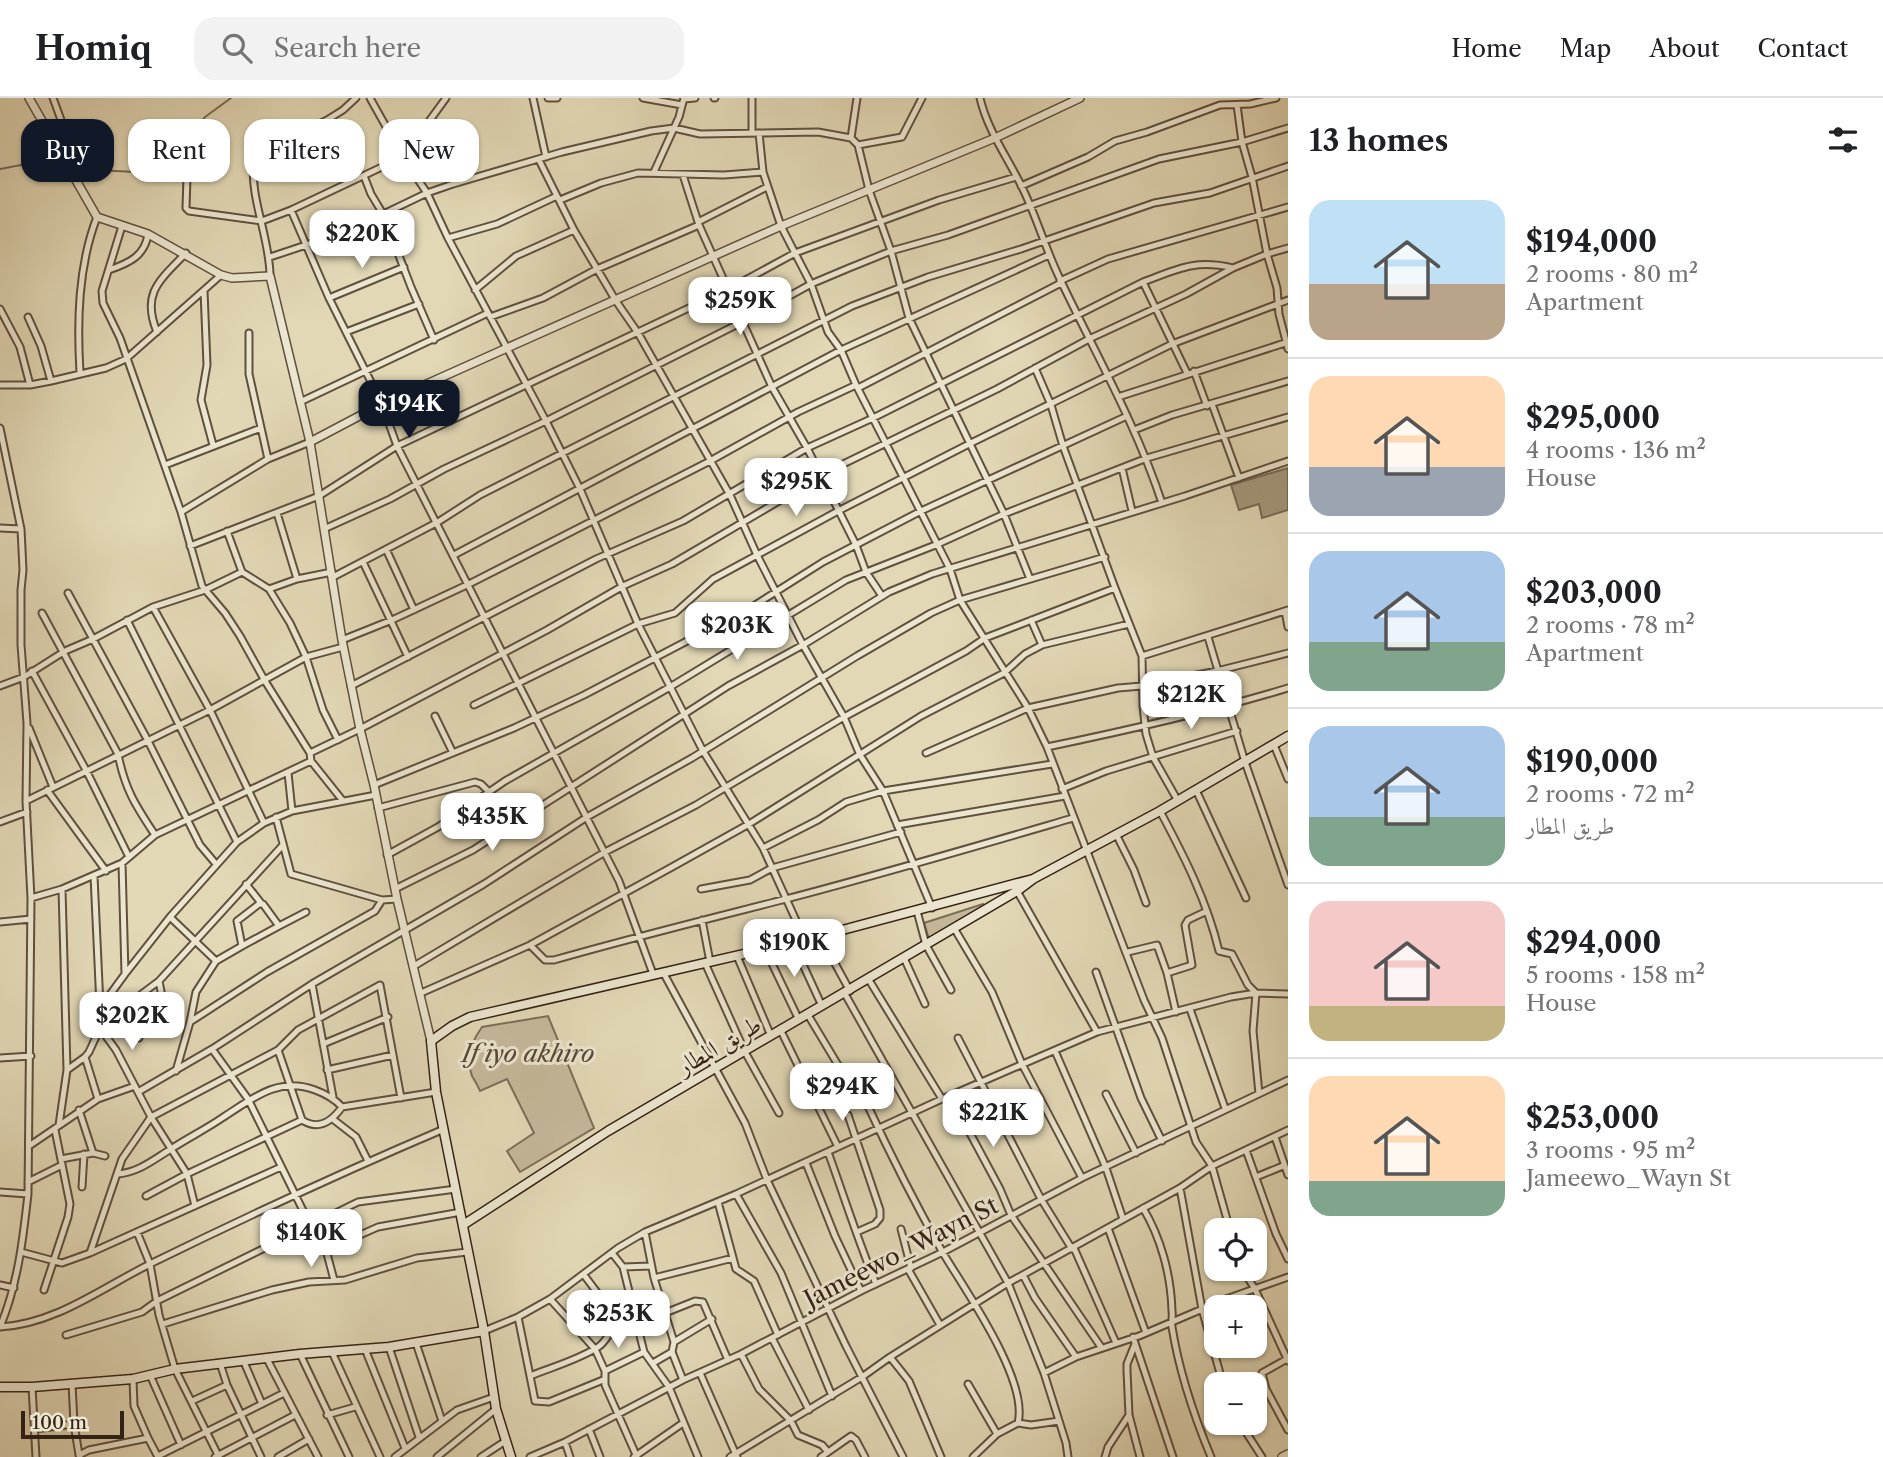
<!DOCTYPE html>
<meta charset="utf-8">
<style>
body{margin:0;font-family:"Libre Caslon Text",Amiri,serif;background:#f2f2f2;color:#202124;height:100vh;display:flex;flex-direction:column;font-size:26px;white-space:nowrap}
*{box-sizing:border-box;margin:0}
p{font-size:23px;color:#757577}
.icon{flex:none;width:38px;height:38px;fill:none;stroke:currentColor;stroke-width:2;stroke-linecap:round;stroke-linejoin:round}
.map{position:relative;flex:1;overflow:hidden}
.drawer{display:flex;flex-direction:column;background:#fff;width:595px}
.drawer>*{flex:none}
.hud{position:absolute;left:21px;top:21px;width:665px;height:63px;display:flex;gap:14px}
.tools{position:absolute;left:1204px;top:1120px;display:grid;gap:14px}
.tools a{display:grid;place-items:center;width:63px;height:63px;border-radius:14px;background:#fff;box-shadow:0 2px 5px #0004;font-size:35px}
.scale{position:absolute;left:21px;bottom:18px;width:103px;box-sizing:border-box;padding-left:7px;border:4px solid #352216;border-top:0;font-size:19px;line-height:24px;white-space:nowrap;color:#352216;-webkit-text-stroke:5px #ece6d0;paint-order:stroke}
.price{position:absolute;translate:-50% -60px;padding:0 16px;border-radius:14px;background:#fff;color:#222;font-size:23px;line-height:46px;filter:drop-shadow(0 2px 4px #0008)}
.price::after{content:'';position:absolute;left:50%;top:42px;width:21px;height:16px;margin-left:-10px;background:inherit;clip-path:polygon(0 0,100% 0,50% 100%)}
.price.on{background:#111827;color:#fff}
ul{padding:0;list-style:none}
li{display:flex;align-items:center;gap:21px;height:175px;padding:0 21px}
li+li{border-top:2px solid #e0e0e0}
li span{display:grid;place-items:center;flex:none;width:196px;height:140px;border-radius:21px;color:#555}
li>.icon{margin-inline-start:auto}
span .icon{width:84px;height:84px;fill:#fffc;stroke-width:1}
li b{font-size:30px}
h2{display:flex;justify-content:space-between;align-items:center;height:84px;padding:0 21px;font-size:30px}
.pill{padding:0 24px;border-radius:21px;background:#fff;box-shadow:0 2px 5px #0004;font-size:24px;line-height:63px}
.pill.on{background:#111827;color:#fff}
header{display:flex;align-items:center;gap:42px;box-sizing:border-box;height:98px;padding:0 35px;background:#fff;border-bottom:2px solid #e0e0e0}
header strong{font-size:33px}
nav{display:flex;gap:38px;margin-inline-start:auto;font-size:24px}
.search{width:490px;height:63px;background:#f2f2f2;display:flex;align-items:center;gap:18px;box-sizing:border-box;padding:0 24px;border-radius:21px;color:#757577;font-size:26px}
main{display:flex;flex:1;min-height:0}
.map>svg:first-child{display:block}
.green{fill:#c5b99b;stroke:#7d6e58;stroke-width:2}
.water{fill:#a79a80;stroke:#796a56;stroke-width:2}
.lines{fill:none;stroke-linecap:round;stroke-linejoin:round}
.stream{stroke:#796a56;stroke-width:2}
.minor-casing{stroke:#60503e;stroke-width:9}
.tertiary-casing{stroke:#60503e;stroke-width:10}
.secondary-casing{stroke:#352216;stroke-width:11}
.minor{stroke:#ece6d0;stroke-width:5}
.tertiary{stroke:#ece6d0;stroke-width:7}
.secondary{stroke:#ece6d0;stroke-width:8}
.labels{text-anchor:middle;dominant-baseline:central;stroke-width:6;stroke-linejoin:round;paint-order:stroke}
.street-label{font-size:24px;fill:#352216;stroke:#ece6d0}
.park-label{font-size:24px;font-style:italic;fill:#594837;stroke:#ece6d0}
</style>
<header>
<strong>Homiq</strong>
<div class="search"><svg class="icon" aria-label="search" viewBox="0 0 24 24"><circle cx="10" cy="10" r="6"/><path d="M15 15l6 6"/></svg>Search here</div>
<nav><a>Home</a><a>Map</a><a>About</a><a>Contact</a></nav>
</header>
<main>
<div class="map">
<svg width="1288" height="1359" viewBox="0 0 1288 1359">
<rect width="100%" height="100%" fill="#e2d8b6"/>
<filter id="stains"><feTurbulence type="fractalNoise" baseFrequency=".00286" numOctaves="4"/><feColorMatrix values="0 0 0 0 .2 0 0 0 0 .09 0 0 0 0 .02 0 0 0 .5 -.17"/></filter>
<radialGradient id="worn" r=".72"><stop offset=".6" stop-color="#630" stop-opacity="0"/><stop offset="1" stop-color="#630" stop-opacity=".3"/></radialGradient>
<!-- green -->
<path class="green" d="M983 806 984 810 929 841 924 825Z
M548 918 594 1030 520 1074 507 1053 534 1035 507 981 480 993C478 988 475 983 472 978 465 960 471 944 482 929Z"/>
<!-- water -->
<path class="water" d="M1288 370V412L1262 420 1259 406 1239 412 1231 387Z"/>
<g class="lines">
<!-- stream -->
<path class="stream" d="M0 71 21 67 66 71
M75 71 136 74 171 60 205 19 231 0"/>
<!-- minor casing -->
<g class="minor-casing">
<path id="minor" d="M53 0 61 22
M370 0 403 59 427 95 448 140 546 323 580 391 638 526 703 653 763 750 805 842
M533 0 546 59
M548 0H557
M643 0 682 7
M714 0H715
M980 0C987 31 1007 59 1021 87 1036 117 1045 150 1060 181 1095 255 1136 326 1162 405
M684 1 695 0
M1237 7 1242 44 1252 79 1267 156 1277 190 1279 216 1288 251
M752 34V0
M759 35 763 74 781 128 811 186 828 234 841 252 856 287 950 471 960 502 1028 610 1047 649 1144 902 1162 940 1196 1044 1212 1068 1230 1132
M851 40 857 0
M858 47 902 39 922 0
M539 62 574 132 616 203 638 235 730 397 757 457 803 547 844 619 860 657 883 693 932 810
M202 63 187 79 186 110 189 113 262 123 291 112 403 59 446 0
M654 74 679 19 684 0
M683 77 699 127 772 289 807 350 856 447 866 474 882 498
M364 78 371 96 383 116 411 189 434 242
M1021 88 1088 59 1115 43 1147 34 1220 7 1250 6 1276 0
M560 102 601 85 638 75 724 77 763 74
M291 112 329 200 382 306 397 348 619 783 653 876
M698 124 767 89
M122 128 102 193 103 205 120 240 181 414 202 488 225 515 240 538 265 583 310 655 311 663 343 703
M448 140 497 126 557 98
M270 159 348 133 427 95 453 86 562 54 651 33 674 30 700 36 818 34 851 40 858 47 869 92 891 153 909 220 1004 416 1030 481
M109 172C129 165 145 158 148 136
M270 178C270 140 249 99 254 62L256 58 327 22 343 12 356 0
M1060 183 1108 161 1288 109
M1143 184 1187 275
M475 192 516 158 574 132
M204 193 207 267 201 302 213 347
M329 200 404 169
M0 211 20 249 30 287
M28 219 41 248 51 283
M490 219 543 200 597 171 699 127
M157 234C141 195 160 182 186 155
M346 234 419 206
M1035 270 1051 307 1063 348 1115 490
M1194 273 1207 308
M80 275C77 224 78 168 97 119
M0 287H30L51 283 106 270 126 261 221 177
M858 290 1061 185
M1118 299 1288 244
M300 304 488 215
M1212 306 1239 380
M0 330 21 431
M1134 332 1172 317 1288 283
M268 361 310 344
M165 367 261 330
M1122 370 1132 413
M181 414 268 361 249 276V235
M277 415 297 481
M0 430 21 431 23 472 21 492V547L27 625 26 703 31 800 28 1096C23 1141 18 1186 0 1229
M324 431 390 401 444 371 546 323 744 223 811 186 849 170 891 153 948 137 1159 61 1242 44 1288 30
M227 433 242 474
M190 448 319 398 397 348 729 191 795 155 939 102 1016 79
M386 451 414 512
M454 457 841 252 1049 157
M363 464 408 559
M333 479 438 424 480 397 852 208 928 179 1021 151 1154 105 1210 95 1288 68
M269 491 297 481 332 474
M68 495 147 641 200 747 216 766
M153 509 210 612 264 725
M1285 513 1288 529
M42 515 118 656C125 692 136 708 155 737
M127 522 237 744
M1031 522 1042 547
M1208 539 1245 664 1288 787
M342 542 392 522 469 486 710 363 798 314 856 287
M1142 558 1288 512
M32 573 86 672 129 759
M0 588 24 579 65 553 93 541 153 509 205 492 242 474 269 491 290 525 306 559 323 612 338 642
M351 588 596 461 683 423 807 350 873 320 1143 184C1178 171 1195 161 1233 170
M474 607 638 526 675 515 713 481 838 413 969 346 1172 246 1288 202
M435 618 453 655
M29 630 53 689
M1274 647 1288 681
M1047 649C1129 632 1209 614 1288 590
M310 655 360 631 547 532 623 488 672 466 835 370 997 291 1089 241 1186 196 1233 170 1267 156 1288 150
M926 655 1028 610 1118 590 1142 588 1217 573 1288 555
M288 675 292 713
M374 687 514 630 584 597 752 509 823 464 921 413 1127 318
M1062 691 1106 673 1237 633
M47 692 106 773
M1196 692 1246 800
M26 703 210 612 306 559 343 549
M378 710 475 684 481 686 489 694
M1160 713C1184 758 1207 803 1219 853L1232 856 1248 887 1256 895 1253 933 1259 996
M276 719 291 776 382 802 397 801
M0 724 27 714
M897 727 1065 698
M1116 736 1134 772 1146 805
M763 750 818 722 846 704 883 693 1052 666
M387 757 438 729 505 683 670 589 846 482 938 446 1004 416 1147 360 1288 319
M122 765 125 876
M94 778 100 908
M246 786 261 805
M62 791 67 972
M395 791 473 752 728 588 803 547 889 494 932 476 1185 398 1288 363
M701 791 750 782 772 770 901 734
M1017 793 1097 934
M31 800 62 791 122 765 155 737 311 663
M917 813 926 847 951 892
M170 819 216 863 242 848 237 823 259 806H263L279 828 306 814
M702 822 710 864
M0 824 31 821
M954 830 992 894 1022 966 1082 1080
M820 838 850 893
M793 845 822 908
M530 847 545 862H554C631 840 708 821 786 801 882 776 977 748 1073 720
M242 848 279 828
M765 851 799 922
M1128 854 1157 847 1167 875 1192 867 1185 827 1188 822 1207 813
M737 858 771 938
M904 860 925 906
M705 865 745 954 779 1015
M414 868 605 754 696 707 844 619 966 553 985 540 1115 490 1142 558 1143 608 1146 636 1153 659 1178 703
M663 874 745 1025 767 1082 846 1248 903 1359
M1096 874 1141 1000 1162 1043
M1167 875 1176 914
M869 882 942 1001
M159 883 165 914
M312 886 333 999
M111 895 123 910 139 940
M421 895 530 847 672 769 749 726 921 618 1004 575 1025 556 1042 547 1129 526
M845 896 1008 1185 1044 1275 1066 1345 1068 1359
M123 910 159 883 283 747
M1190 911 1225 1010
M808 917 841 972
M190 924 196 894 216 863
M100 930 116 952 151 1019 187 1076 195 1108
M781 933 838 1049
M958 940 1041 1101 1072 1151
M323 946 388 919
M212 951 248 1001 321 1149 326 1152 378 1129 461 1114
M278 952 298 932 380 887 401 1000
M1055 953 1106 1070 1123 1121
M85 959 98 1001
M0 960 31 958
M327 972 393 957
M176 973 190 924 267 874 375 813 382 802
M138 994 212 951 312 886 484 786 587 719 692 660 857 558 931 515 960 502 1105 459
M1106 996 1136 1055
M950 998 1000 1091 1011 1117 1101 1249
M867 1006C890 1056 916 1107 943 1155 965 1192 1029 1282 1018 1325L997 1336 973 1359
M79 1012 93 1055
M848 1017 880 1112V1120L875 1126 857 1134
M334 1022 356 1039 368 1063
M59 1027 67 972 85 959 89 954 100 930 101 909 125 876 170 819 237 744 264 725 292 713 376 697
M1275 1039 1288 1077
M29 1048 98 1001 135 988
M1246 1052 1276 1136 1288 1161
M828 1054C844 1098 858 1143 876 1186
M61 1061 93 1055 105 1058
M806 1065 835 1138 861 1193
M118 1076C139 1074 153 1062 171 1051 188 1040 206 1031 222 1020 252 1001 278 978 315 992 326 996 334 1000 342 1009
M1256 1079 1283 1068
M28 1084 62 1067
M82 1089 84 1056
M1180 1090 1202 1211 1223 1286
M0 1094 28 1096
M736 1096 781 1175 832 1298
M146 1098 187 1076 302 1022C319 1033 332 1023 342 1009L436 994
M718 1104 736 1171 754 1183 778 1237
M1143 1110C1161 1140 1171 1177 1172 1213 1173 1219 1171 1224 1172 1229 1179 1273 1194 1318 1211 1359
M1108 1130 1146 1235
M901 1131 911 1170
M137 1134 150 1166 159 1217 175 1271 219 1359
M645 1134 654 1180 674 1244 672 1254 683 1282
M1074 1150 1116 1245
M326 1152 334 1182
M21 1154 62 1165 90 1155 281 1069
M90 1155 122 1061 151 1019 278 952 302 1022
M612 1155 623 1169 644 1254 669 1289 698 1359
M623 1169 651 1168
M908 1171 940 1227
M1242 1171 1255 1191 1288 1263
M584 1177 620 1225 650 1221 695 1203 703 1204 728 1262
M1023 1177 1035 1200 1076 1259
M654 1180 733 1160
M0 1187 14 1190
M44 1192 68 1119 70 1106 55 1032
M550 1201 595 1251 605 1273V1287L637 1359
M518 1219 530 1278C552 1269 578 1262 598 1249 609 1242 609 1230 620 1225
M163 1226 272 1192 309 1184 345 1182 417 1160 467 1154
M0 1229C56 1226 103 1189 152 1165 248 1118 345 1073 444 1031
M484 1233 518 1219 550 1201 618 1150 645 1134 736 1096 942 1001 1097 934 1231 899 1256 895 1288 896
M66 1237 142 1214 157 1203 358 1104 456 1091
M1133 1239 1173 1359
M772 1240 809 1312
M674 1244 712 1221
M416 1245 442 1323
M1135 1246 1127 1266V1273L1129 1317 1140 1359
M389 1249 419 1339
M365 1251 405 1350
M332 1254 380 1359
M300 1256 349 1359
M741 1256 759 1291 791 1323 798 1337 822 1347 828 1354
M890 1259 909 1283 941 1359
M267 1261 318 1359
M1287 1261 1262 1275 1266 1291 1288 1332
M244 1264 262 1306
M220 1265 227 1287 261 1359
M653 1265 672 1254
M605 1273 644 1254
M700 1275 737 1359
M1044 1275 1076 1259 1139 1238 1226 1201 1288 1179
M150 1277 181 1347
M530 1278 535 1303 549 1304 603 1282
M72 1285 74 1326 79 1357
M968 1286 997 1336
M32 1289 36 1359
M192 1303 227 1287
M327 1317 355 1309
M1018 1325 1031 1327 1059 1323
M1240 1325 1262 1359
M35 1331 74 1326
M589 1331 600 1359
M148 1340 158 1359
M565 1344 570 1359
M158 1358 284 1295
M80 1359 79 1357 89 1352 148 1340 134 1308 133 1281
M215 1359 295 1317
M278 1359 309 1341
M395 1359 457 1312 494 1299
M437 1359 496 1311
M481 1359 504 1344
M530 1359 565 1344 683 1282 741 1256 861 1193 943 1154 1082 1080 1288 982
M634 1359 683 1325
M730 1359 862 1279 890 1259 1008 1185 1180 1090 1212 1068 1288 1032
M821 1359 851 1338 856 1342 865 1359
M1105 1359 1108 1349 1129 1317"/>
</g>
<!-- tertiary casing -->
<g class="tertiary-casing">
<path id="tertiary" d="M29 0 97 119 148 136 221 177 232 180 270 178 310 344 342 542 360 631 374 687 397 801 431 943
M310 344 382 306 507 250 781 128 995 40 1080 0
M1282 1359 1288 1356"/>
</g>
<!-- secondary casing -->
<g class="secondary-casing">
<path id="secondary" d="M463 1127 608 1033 1017 793 1033 781 1160 713 1288 638
M0 1289H32L133 1281 175 1271 300 1256 389 1249 484 1233
M511 1359 496 1311 484 1233 436 994 431 943 452 928 470 919 805 842 1033 781"/>
</g>
<!-- minor -->
<use href="#minor" class="minor"/>
<!-- tertiary -->
<use href="#tertiary" class="tertiary"/>
<!-- secondary -->
<use href="#secondary" class="secondary"/>
</g>
<g class="labels">
<!-- street labels -->
<g class="street-label">
<text transform="translate(719 947) rotate(-30)">طريق المطار</text>
<text transform="translate(901 1154) rotate(-27)">Jameewo_Wayn St</text>
</g>
<!-- park labels -->
<g class="park-label">
<text x="528" y="955">If iyo akhiro</text>
</g>
</g>
<rect width="100%" height="100%" filter="url(#stains)"/>
<rect width="100%" height="100%" fill="url(#worn)"/>
</svg>
<div class="tools">
<a><svg class="icon" aria-label="locate" viewBox="0 0 24 24"><circle cx="12" cy="12" r="6"/><path d="M12 2v4M12 18v4M2 12h4M18 12h4"/></svg></a>
<a>+</a>
<a>−</a>
</div>
<div class="scale">100 m</div>
<b class="price" style="left:362px;top:172px">$220K</b>
<b class="price" style="left:740px;top:239px">$259K</b>
<b class="price on" style="left:409px;top:342px">$194K</b>
<b class="price" style="left:796px;top:420px">$295K</b>
<b class="price" style="left:737px;top:564px">$203K</b>
<b class="price" style="left:1191px;top:633px">$212K</b>
<b class="price" style="left:492px;top:755px">$435K</b>
<b class="price" style="left:794px;top:881px">$190K</b>
<b class="price" style="left:132px;top:954px">$202K</b>
<b class="price" style="left:842px;top:1025px">$294K</b>
<b class="price" style="left:993px;top:1051px">$221K</b>
<b class="price" style="left:311px;top:1171px">$140K</b>
<b class="price" style="left:618px;top:1252px">$253K</b>
<div class="hud">
<a class="pill on">Buy</a>
<a class="pill">Rent</a>
<a class="pill">Filters</a>
<a class="pill">New</a>
</div>
</div>
<section class="drawer">
<h2>13 homes<svg class="icon" aria-label="filters" viewBox="0 0 24 24"><path d="M4 7h16M4 17h16"/><circle cx="9" cy="7" r="2"/><circle cx="15" cy="17" r="2"/></svg></h2>
<ul>
<li><span style="background:linear-gradient(#bfe0f5 60%,#b9a48a 0)"><svg class="icon" aria-label="home" viewBox="0 0 24 24"><path d="M3 11l9-7 9 7M6 9v11h12V9"/></svg></span><div><b>$194,000</b><p>2 rooms · 80 m²</p><p>Apartment</p></div></li>
<li><span style="background:linear-gradient(#ffd9b3 65%,#9aa5b1 0)"><svg class="icon" aria-label="home" viewBox="0 0 24 24"><path d="M3 11l9-7 9 7M6 9v11h12V9"/></svg></span><div><b>$295,000</b><p>4 rooms · 136 m²</p><p>House</p></div></li>
<li><span style="background:linear-gradient(#a9c7e8 65%,#7fa58c 0)"><svg class="icon" aria-label="home" viewBox="0 0 24 24"><path d="M3 11l9-7 9 7M6 9v11h12V9"/></svg></span><div><b>$203,000</b><p>2 rooms · 78 m²</p><p>Apartment</p></div></li>
<li><span style="background:linear-gradient(#a9c7e8 65%,#7fa58c 0)"><svg class="icon" aria-label="home" viewBox="0 0 24 24"><path d="M3 11l9-7 9 7M6 9v11h12V9"/></svg></span><div><b>$190,000</b><p>2 rooms · 72 m²</p><p>طريق المطار</p></div></li>
<li><span style="background:linear-gradient(#f6c9c9 75%,#c2b280 0)"><svg class="icon" aria-label="home" viewBox="0 0 24 24"><path d="M3 11l9-7 9 7M6 9v11h12V9"/></svg></span><div><b>$294,000</b><p>5 rooms · 158 m²</p><p>House</p></div></li>
<li><span style="background:linear-gradient(#ffd9b3 75%,#7fa58c 0)"><svg class="icon" aria-label="home" viewBox="0 0 24 24"><path d="M3 11l9-7 9 7M6 9v11h12V9"/></svg></span><div><b>$253,000</b><p>3 rooms · 95 m²</p><p>Jameewo_Wayn St</p></div></li>
</ul>
</section>
</main>
